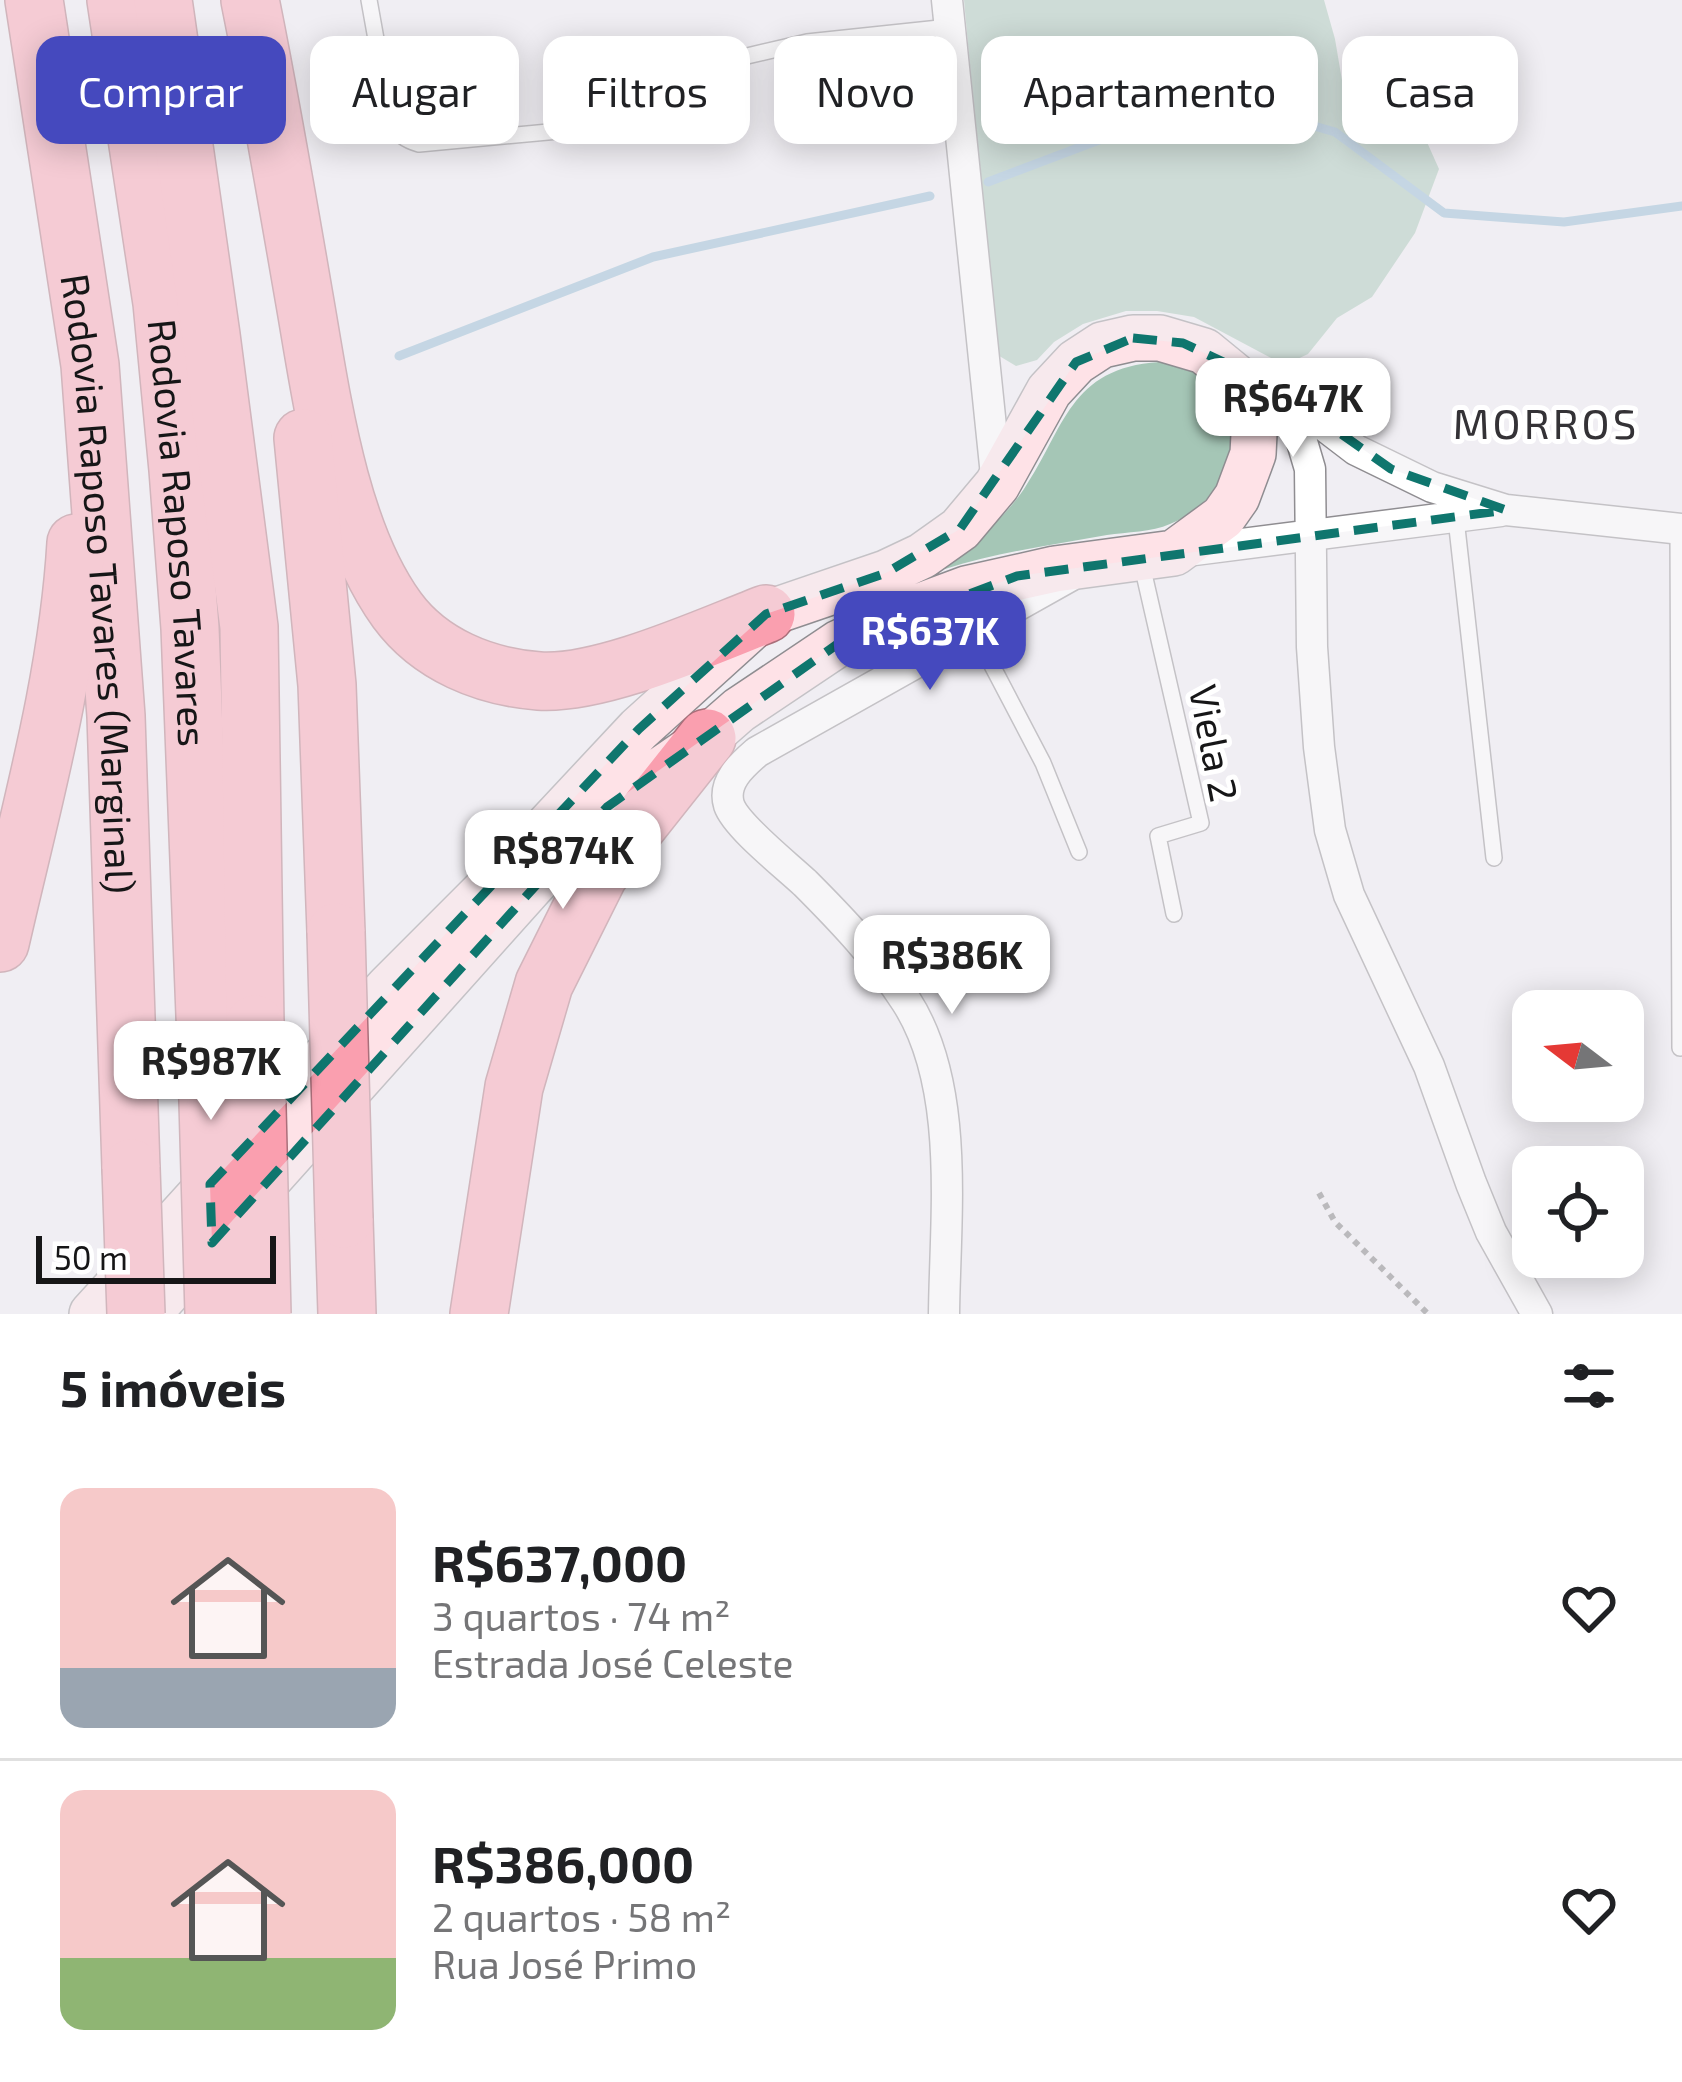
<!DOCTYPE html>
<html lang="pt">
<meta charset="utf-8">
<style>
body{margin:0;font-family:"Exo 2",sans-serif;background:#f6f6f6;color:#202124;height:100vh;display:flex;flex-direction:column;font-size:45px;white-space:nowrap}
*{box-sizing:border-box;margin:0}
p{font-size:39px;color:#757577}
.icon{flex:none;width:66px;height:66px;fill:none;stroke:currentColor;stroke-width:2;stroke-linecap:round;stroke-linejoin:round}
.map{position:relative;height:1314px;overflow:hidden}
.side{display:flex;flex-direction:column;background:#fff;flex:1}
.side>*{flex:none}
.guide{position:absolute;left:36px;top:36px;width:1611px;height:108px;display:flex;gap:24px}
.needle{width:78px;rotate:286deg}
.tools{position:absolute;left:1512px;top:990px;display:grid;gap:24px}
.tools a{display:grid;place-items:center;width:132px;height:132px;border-radius:24px;background:#fff;box-shadow:0 6px 30px #0003;font-size:60px}
.scale{position:absolute;left:36px;bottom:30px;width:240px;box-sizing:border-box;padding-left:12px;border:6px solid #161617;border-top:0;font-size:33px;line-height:42px;white-space:nowrap;color:#161617;-webkit-text-stroke:9px #fff;paint-order:stroke}
.price{position:absolute;translate:-50% -102px;padding:0 27px;border-radius:24px;background:#fff;color:#222;font-size:39px;line-height:78px;filter:drop-shadow(0 3px 6px #0008)}
.price::after{content:'';position:absolute;left:50%;top:72px;width:36px;height:27px;margin-left:-18px;background:inherit;clip-path:polygon(0 0,100% 0,50% 100%)}
.price.on{background:#4549be;color:#fff}
ul{padding:0;list-style:none}
li{display:flex;align-items:center;gap:36px;height:300px;padding:0 60px}
li+li{border-top:3px solid #e0e0e0}
li span{display:grid;place-items:center;flex:none;width:336px;height:240px;border-radius:24px;color:#555}
li>.icon{margin-inline-start:auto}
span .icon{width:144px;height:144px;fill:#fffc;stroke-width:1}
li b{font-size:51px}
h2{display:flex;justify-content:space-between;align-items:center;height:144px;padding:0 60px;font-size:51px}
.chip{padding:0 42px;border-radius:24px;background:#fff;box-shadow:0 6px 30px #0003;font-size:42px;line-height:108px}
.chip.on{background:#4549be;color:#fff}
.map>svg:first-child{display:block}
.green{fill:#a5c6b6}
.lines{fill:none;stroke-linecap:round;stroke-linejoin:round}
.stream{stroke:#91b9d2;stroke-width:9}
.lane-casing{stroke:#8f8d91;stroke-width:18}
.street-casing{stroke:#8f8d91;stroke-width:33}
.secondary-casing{stroke:#8f8d91;stroke-width:48}
.highway-casing{stroke:#aa6f7a;stroke-width:60}
.path{stroke:#79797b;stroke-width:6;stroke-dasharray:6 6;stroke-linecap:butt}
.lane{stroke:#fff;stroke-width:15}
.street{stroke:#fff;stroke-width:30}
.secondary{stroke:#fee2e7;stroke-width:45}
.highway{stroke:#fa9faf;stroke-width:57}
.highway-bridge-casing{stroke:#aa6f7a;stroke-width:60;stroke-linecap:butt}
.highway-bridge{stroke:#fa9faf;stroke-width:57}
.marked{fill:none;stroke:#0f766e;stroke-width:9;stroke-dasharray:24 15;stroke-linejoin:round}
.labels{text-anchor:middle;dominant-baseline:central;stroke-width:10;stroke-linejoin:round;paint-order:stroke}
.street-label{font-size:39px;fill:#161617;stroke:#fff}
.neighbourhood-label{font-size:42px;letter-spacing:3px;fill:#343236;stroke:#fff}
</style>
<div class="map">
<svg width="1682" height="1314" viewBox="0 0 1682 1314">
<rect width="100%" height="100%" fill="#f0eef3"/>
<!-- green -->
<path class="green" d="M964 0H1324L1335 39 1345 98 1391 100 1422 131 1439 169 1415 233 1372 297 1337 318 1308 354 1291 362 1275 360 1194 317 1157 311H1126L1083 324 1054 342 1037 360 1016 366 996 354Z
M1159 362C1167 363 1177 364 1186 368 1200 373 1211 385 1219 398 1253 445 1219 505 1170 524 1152 532 1127 532 1107 535 1052 545 998 552 945 569L943 567C972 545 1003 520 1024 489 1065 428 1069 368 1159 362Z"/>
<g class="lines">
<!-- stream -->
<path class="stream" d="M988 182 1213 97 1335 132 1444 213 1564 222 1682 206
M399 356 653 257 930 196"/>
<!-- lane casing -->
<g class="lane-casing">
<path id="lane" d="M369 0 391 123C399 135 405 140 419 144L591 128 642 115 677 95 717 66 747 56 807 42 949 27
M1456 519 1494 858
M1678 528 1680 1048
M1141 561 1201 823 1158 836 1174 914
M974 631 1043 763 1079 852"/>
</g>
<!-- street casing -->
<g class="street-casing">
<path id="street" d="M947 0 997 485
M1272 385 1297 425 1310 469 1312 647 1319 747 1330 830 1349 895 1429 1066 1471 1183 1491 1232 1537 1314
M1288 398 1356 450 1432 487 1506 510 1682 529
M1179 552 1501 511
M944 1314C945 1216 961 1086 906 1001 878 958 841 919 805 883 787 866 736 826 729 805 722 782 742 765 757 752L1070 576"/>
</g>
<!-- secondary casing -->
<g class="secondary-casing">
<path id="secondary" d="M92 1314 389 987 524 852 639 729 766 614 886 573 922 556 960 529 997 485 1049 391 1076 362 1102 345 1133 338H1160L1204 351 1237 378 1248 397 1254 434 1253 454 1237 497 1223 517 1174 553 1055 569 966 589 915 608 839 643 739 710 707 738 607 807 532 885 148 1314"/>
</g>
<!-- highway casing -->
<g class="highway-casing">
<g id="highway">
<path id="s1" d="M34 0 90 365 116 716 131 1168"/>
<path id="s2" d="M116 0 162 303 178 470 190 628 207 1067"/>
<path d="M163 0 211 335 249 627 255 1024"/>
<path d="M250 0C270 99 287 198 304 297 321 394 338 529 397 610 430 655 485 677 539 681 602 685 706 637 766 614"/>
<path d="M303 438 327 685 336 932"/>
<path d="M0 943C30 811 68 679 76 543"/>
<path d="M344 1219 347 1314"/>
<path d="M479 1314 514 1087 544 984 599 874 707 738"/>
</g>
</g>
<!-- path -->
<path class="path" d="M1319 1193 1335 1222 1428 1314"/>
<!-- lane -->
<use href="#lane" class="lane"/>
<!-- street -->
<use href="#street" class="street"/>
<!-- secondary -->
<use href="#secondary" class="secondary"/>
<!-- highway -->
<use href="#highway" class="highway"/>
<!-- highway-bridge casing -->
<g class="highway-bridge-casing">
<path id="highway-bridge" d="M336 932 344 1219
M255 1024 262 1314
M207 1067 214 1314
M131 1168 136 1314"/>
</g>
<!-- highway-bridge -->
<use href="#highway-bridge" class="highway-bridge"/>
</g>
<!-- marked area -->
<path d="M0 0H1682V1314H0ZM1133 338 1183 343 1272 385 1391 469 1506 510 1017 576 839 643 607 807 212 1243 210 1184 639 729 766 614 886 573 960 529 1076 362Z" fill="#f0eef3" fill-opacity=".55" fill-rule="evenodd"/>
<path class="marked" d="M1133 338 1183 343 1272 385 1391 469 1506 510 1017 576 839 643 607 807 212 1243 210 1184 639 729 766 614 886 573 960 529 1076 362Z"/>
<g class="labels">
<!-- street labels -->
<g class="street-label">
<text stroke="none"><textPath href="#s2" startOffset="537">Rodovia Raposo Tavares</textPath></text>
<text stroke="none"><textPath href="#s1" startOffset="588">Rodovia Raposo Tavares (Marginal)</textPath></text>
<text transform="translate(1215 743) rotate(79)">Viela 2</text>
</g>
<!-- neighbourhood labels -->
<g class="neighbourhood-label">
<text x="1546" y="422">MORROS</text>
</g>
</g>
</svg>
<div class="tools">
<a><svg class="needle" viewBox="-14 -14 28 28"><path d="M0-13l5 13h-10z" fill="#e53935"/><path d="M0 13l5-13h-10z" fill="#757577"/></svg></a>
<a><svg class="icon" aria-label="locate" viewBox="0 0 24 24"><circle cx="12" cy="12" r="6"/><path d="M12 2v4M12 18v4M2 12h4M18 12h4"/></svg></a>
</div>
<div class="scale">50 m</div>
<b class="price" style="left:1293px;top:460px">R$647K</b>
<b class="price on" style="left:930px;top:693px">R$637K</b>
<b class="price" style="left:563px;top:912px">R$874K</b>
<b class="price" style="left:952px;top:1017px">R$386K</b>
<b class="price" style="left:211px;top:1123px">R$987K</b>
<div class="guide">
<a class="chip on">Comprar</a>
<a class="chip">Alugar</a>
<a class="chip">Filtros</a>
<a class="chip">Novo</a>
<a class="chip">Apartamento</a>
<a class="chip">Casa</a>
</div>
</div>
<section class="side">
<h2>5 imóveis<svg class="icon" aria-label="filters" viewBox="0 0 24 24"><path d="M4 7h16M4 17h16"/><circle cx="9" cy="7" r="2"/><circle cx="15" cy="17" r="2"/></svg></h2>
<ul>
<li><span style="background:linear-gradient(#f6c9c9 75%,#9aa5b1 0)"><svg class="icon" aria-label="home" viewBox="0 0 24 24"><path d="M3 11l9-7 9 7M6 9v11h12V9"/></svg></span><div><b>R$637,000</b><p>3 quartos · 74 m²</p><p>Estrada José Celeste</p></div><svg class="icon" aria-label="heart" viewBox="0 0 24 24"><path d="M12 20l-8-8c-3-5 5-10 8-4 3-6 11-1 8 4z"/></svg></li>
<li><span style="background:linear-gradient(#f6c9c9 70%,#8fb573 0)"><svg class="icon" aria-label="home" viewBox="0 0 24 24"><path d="M3 11l9-7 9 7M6 9v11h12V9"/></svg></span><div><b>R$386,000</b><p>2 quartos · 58 m²</p><p>Rua José Primo</p></div><svg class="icon" aria-label="heart" viewBox="0 0 24 24"><path d="M12 20l-8-8c-3-5 5-10 8-4 3-6 11-1 8 4z"/></svg></li>
</ul>
</section>
